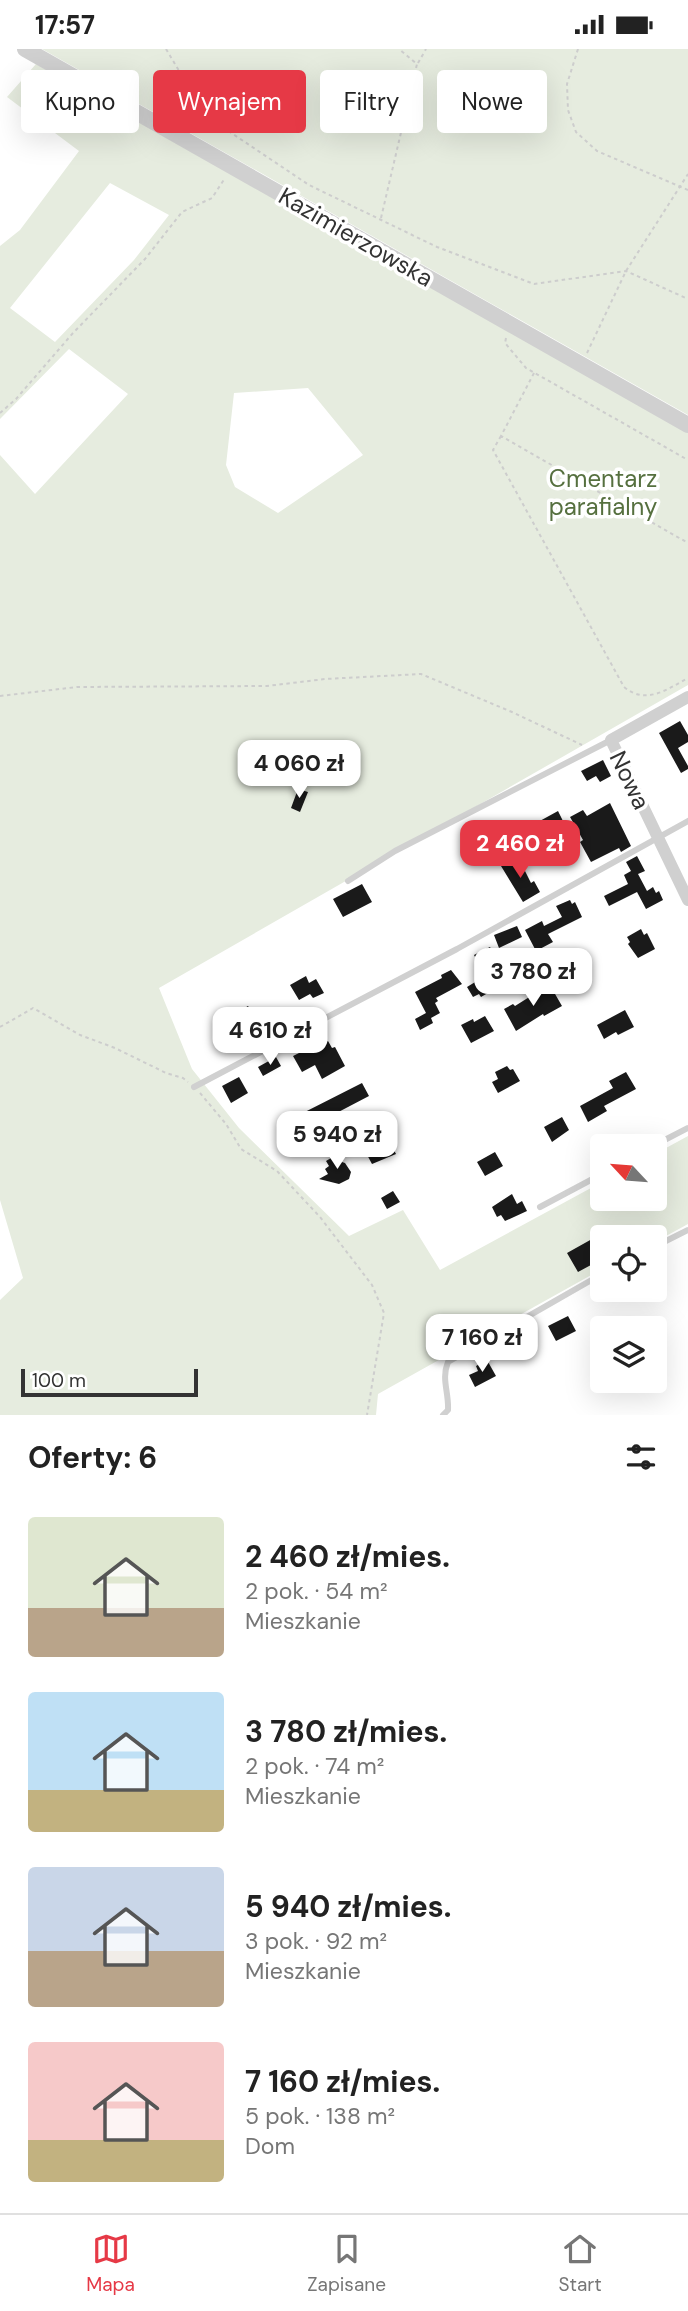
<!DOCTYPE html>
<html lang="pl">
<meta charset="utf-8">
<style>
body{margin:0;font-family:"DM Sans",sans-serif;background:#f2f2f2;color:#222;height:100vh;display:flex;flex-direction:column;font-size:26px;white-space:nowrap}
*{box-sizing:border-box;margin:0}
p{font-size:23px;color:#767676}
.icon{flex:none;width:38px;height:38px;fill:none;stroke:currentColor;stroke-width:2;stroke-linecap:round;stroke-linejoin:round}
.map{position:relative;height:1366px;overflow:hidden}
.details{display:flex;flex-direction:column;background:#fff;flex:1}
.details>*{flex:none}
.hud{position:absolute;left:21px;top:21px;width:648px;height:63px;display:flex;gap:14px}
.needle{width:46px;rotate:296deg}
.tools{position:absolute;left:590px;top:1085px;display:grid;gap:14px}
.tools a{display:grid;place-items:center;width:77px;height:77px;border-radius:7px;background:#fff;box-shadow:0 7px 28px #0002;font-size:35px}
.scale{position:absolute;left:21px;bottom:18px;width:177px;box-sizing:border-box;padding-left:7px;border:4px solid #333;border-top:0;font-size:19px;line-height:24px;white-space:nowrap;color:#333;-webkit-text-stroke:5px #fff;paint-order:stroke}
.price{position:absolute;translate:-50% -60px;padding:0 16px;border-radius:14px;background:#fff;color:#222;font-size:23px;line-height:46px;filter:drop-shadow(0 2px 4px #0008)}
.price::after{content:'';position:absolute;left:50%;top:42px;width:21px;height:16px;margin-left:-10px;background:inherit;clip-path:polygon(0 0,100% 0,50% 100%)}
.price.current{background:#e63946;color:#fff}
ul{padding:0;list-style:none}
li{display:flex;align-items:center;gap:21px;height:175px;padding:0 28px}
li span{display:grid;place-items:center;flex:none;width:196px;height:140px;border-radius:7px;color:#555}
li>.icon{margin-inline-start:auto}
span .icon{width:84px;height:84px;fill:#fffc;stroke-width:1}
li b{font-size:30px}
h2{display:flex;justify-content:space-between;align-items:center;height:84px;padding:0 28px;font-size:30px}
.pill{padding:0 24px;border-radius:7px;background:#fff;box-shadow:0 7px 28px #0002;font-size:24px;line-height:63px}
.pill.current{background:#e63946;color:#fff}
.status{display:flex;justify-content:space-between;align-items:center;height:49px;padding:0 35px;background:#fff;direction:ltr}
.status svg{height:19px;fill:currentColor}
.menu{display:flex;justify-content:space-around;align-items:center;height:98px;border-top:2px solid #e0e0e0;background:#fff;font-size:19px;color:#767676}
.menu a{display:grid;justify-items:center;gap:4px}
.menu .current{color:#e63946}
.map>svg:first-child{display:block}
.green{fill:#e6ecdf;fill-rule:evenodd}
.building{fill:#1a1a1a}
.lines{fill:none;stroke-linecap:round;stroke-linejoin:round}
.path{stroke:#cdcdcd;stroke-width:2;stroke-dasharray:3.5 3.5;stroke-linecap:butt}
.service{stroke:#d0d0d0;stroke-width:6}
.minor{stroke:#d0d0d0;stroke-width:12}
.tertiary{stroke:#d0d0d0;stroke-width:16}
.labels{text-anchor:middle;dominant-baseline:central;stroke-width:7;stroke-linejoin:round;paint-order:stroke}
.street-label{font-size:24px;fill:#333;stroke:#fff}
.park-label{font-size:24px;fill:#56703f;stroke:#fff}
</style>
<div class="status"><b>17:57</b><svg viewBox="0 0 49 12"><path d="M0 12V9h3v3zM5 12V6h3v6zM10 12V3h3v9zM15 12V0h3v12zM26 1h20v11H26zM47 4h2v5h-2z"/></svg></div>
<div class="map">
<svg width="688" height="1366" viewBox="0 0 688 1366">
<rect width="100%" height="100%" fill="#fff"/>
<!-- green -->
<path class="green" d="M42 0H688V366Z
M36 15 688 383V636L159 939 192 1020 239 1079 349 1187 403 1161 440 1221 602 1133V1150H654L655 1105 688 1087V1175L655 1193 654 1188H602V1220L378 1345 376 1366H0V1251L23 1229 0 1151V406L35 445 128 345 69 300 0 370V197L20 181 79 102 7 48ZM110 134 169 166 134 211 55 293 10 259ZM308 339 363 406 278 464 235 438 226 416 234 344Z"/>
<!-- building -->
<path class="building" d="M680 672 688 686V693L678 699 688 717V720L681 724 659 684Z
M603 711 611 727 600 733 596 727 587 732 581 722Z
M298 740 308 743 300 763 291 759Z
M610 754 631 797 621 803 619 799 591 813 580 793 583 791 570 768 583 761 587 767Z
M558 762 564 774 543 783 538 773Z
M637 807 645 822 638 825 647 842 653 838 656 844 659 842 663 851 646 860 637 843 609 857 604 847 628 835 624 826 631 822 626 813Z
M518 808 531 834 534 832 540 843 523 853 501 817Z
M362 835 372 853 343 868 333 850Z
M570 851 572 855 575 853 582 868 548 885 553 893 536 902 525 881 542 872 544 877 562 868 556 857Z
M517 877 522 888 499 899 494 886Z
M641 880 644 886 647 884 655 900 638 909 628 895 630 893 627 888Z
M490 898 501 919 485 927 474 906Z
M451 921 462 935 436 949 438 952 435 954 440 964 431 969 433 974 420 981 415 970 426 964 415 943 442 929 441 926Z
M306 927 309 934 316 930 324 944 313 949 310 945 299 951 290 936Z
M485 927 493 941 481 948 479 945 473 948 467 938Z
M551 938 562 957 544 967 543 965 516 982 504 960 513 955 515 957 542 940 543 942Z
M248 957 261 979 258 980 262 988 251 994 241 978 243 977 236 964Z
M625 961 634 978 618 986 616 983 604 990 597 976Z
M485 967 494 982 471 994 461 976 473 970 474 973Z
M328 992 332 999 335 998 345 1017 322 1030 315 1016 302 1023 293 1007 305 1001 307 1004Z
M276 1008 281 1017 263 1027 258 1018Z
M507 1017 510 1021 513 1020 520 1032 498 1044 492 1033 498 1030 495 1023Z
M626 1023 636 1040 604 1057 607 1062 588 1073 580 1057 613 1039 609 1032Z
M239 1028 248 1044 231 1054 222 1037Z
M362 1034 369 1047 306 1080 310 1086 294 1094 285 1076 294 1071 293 1069Z
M562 1068 569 1081 552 1093 544 1078Z
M388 1090 396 1105 372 1115 366 1104Z
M495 1103 503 1117 485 1127 477 1113Z
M336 1106 339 1112 345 1114 351 1123 349 1130 339 1135 319 1130 328 1125 325 1120 329 1117 326 1112Z
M393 1142 400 1153 387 1160 381 1149Z
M512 1145 517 1155 522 1152 527 1162 505 1172 501 1166 497 1168 492 1158Z
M592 1190 602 1210 578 1223 567 1204Z
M568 1267 576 1282 556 1292 548 1277Z
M487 1311 496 1327 475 1338 469 1326 478 1322 476 1317Z"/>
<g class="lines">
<!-- path -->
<path class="path" d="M166 0 206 67 309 136 437 198 534 235 626 222 688 250
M578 0 567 35 568 61 576 83 597 102 688 141
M418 14 426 0
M381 169 417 15 399 0
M506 289 505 294 526 319 688 411
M587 304 626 222 688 125
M534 324 501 387 688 494
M0 364 16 350 73 284 145 210 182 163 212 149 225 129
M501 387 493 401 624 638C646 656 666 641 688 629
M0 647 77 638 267 637 325 630 421 625 512 663 582 696
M0 978 33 959 80 986 115 999 166 1024 183 1029 188 1033
M200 1044 226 1075 241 1100 277 1122 320 1168 372 1236 384 1264 367 1366"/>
<!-- service -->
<path class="service" d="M348 832 395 802 611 691
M194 1038 457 900 688 772
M653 1097 688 1079
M540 1158 602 1125
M654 1198 688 1181
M443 1366 448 1361C449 1343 441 1330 448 1313L602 1225"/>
<!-- minor -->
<path class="minor" d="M688 648 611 691 688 851"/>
<!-- tertiary -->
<path class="tertiary" d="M25 0 688 376"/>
</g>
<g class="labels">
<!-- street labels -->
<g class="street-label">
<text transform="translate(356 188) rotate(30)">Kazimierzowska</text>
<text transform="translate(630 731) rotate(64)">Nowa</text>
</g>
<!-- park labels -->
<g class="park-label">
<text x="603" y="429">Cmentarz<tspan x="603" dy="28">parafialny</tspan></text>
</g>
</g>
</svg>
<div class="tools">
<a><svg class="needle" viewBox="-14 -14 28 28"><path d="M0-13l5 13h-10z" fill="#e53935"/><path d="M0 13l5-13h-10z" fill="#767676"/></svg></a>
<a><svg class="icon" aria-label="locate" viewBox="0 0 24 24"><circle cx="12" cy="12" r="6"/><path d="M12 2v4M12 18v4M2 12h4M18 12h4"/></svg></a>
<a><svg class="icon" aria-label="layers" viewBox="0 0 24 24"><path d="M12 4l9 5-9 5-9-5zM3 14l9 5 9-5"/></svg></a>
</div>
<div class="scale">100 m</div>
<b class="price" style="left:299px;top:751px">4 060 zł</b>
<b class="price current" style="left:520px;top:831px">2 460 zł</b>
<b class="price" style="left:533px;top:959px">3 780 zł</b>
<b class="price" style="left:270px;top:1018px">4 610 zł</b>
<b class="price" style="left:337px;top:1122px">5 940 zł</b>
<b class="price" style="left:482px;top:1325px">7 160 zł</b>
<div class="hud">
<a class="pill">Kupno</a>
<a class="pill current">Wynajem</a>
<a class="pill">Filtry</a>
<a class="pill">Nowe</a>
</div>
</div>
<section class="details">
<h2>Oferty: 6<svg class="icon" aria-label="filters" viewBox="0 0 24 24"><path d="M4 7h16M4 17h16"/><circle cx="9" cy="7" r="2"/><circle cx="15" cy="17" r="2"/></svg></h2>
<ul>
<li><span style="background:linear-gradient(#dfe7d0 65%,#b9a48a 0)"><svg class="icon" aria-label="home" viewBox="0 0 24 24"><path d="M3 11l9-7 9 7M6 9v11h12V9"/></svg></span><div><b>2 460 zł/mies.</b><p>2 pok. · 54 m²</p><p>Mieszkanie</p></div></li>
<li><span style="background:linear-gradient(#bfe0f5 70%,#c2b280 0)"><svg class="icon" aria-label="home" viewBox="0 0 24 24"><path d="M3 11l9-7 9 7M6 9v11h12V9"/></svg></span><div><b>3 780 zł/mies.</b><p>2 pok. · 74 m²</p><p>Mieszkanie</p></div></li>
<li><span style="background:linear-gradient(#c9d6e8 60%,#b9a48a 0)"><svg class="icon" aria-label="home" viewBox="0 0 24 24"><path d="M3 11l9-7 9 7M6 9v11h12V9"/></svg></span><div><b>5 940 zł/mies.</b><p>3 pok. · 92 m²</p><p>Mieszkanie</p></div></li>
<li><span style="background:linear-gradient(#f6c9c9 70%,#c2b280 0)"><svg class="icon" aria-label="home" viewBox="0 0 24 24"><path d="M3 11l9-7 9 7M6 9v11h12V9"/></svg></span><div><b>7 160 zł/mies.</b><p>5 pok. · 138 m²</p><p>Dom</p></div></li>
</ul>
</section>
<nav class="menu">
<a class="current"><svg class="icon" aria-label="map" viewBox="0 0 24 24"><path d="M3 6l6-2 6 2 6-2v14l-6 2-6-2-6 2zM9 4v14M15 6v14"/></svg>Mapa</a>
<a><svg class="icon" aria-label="saved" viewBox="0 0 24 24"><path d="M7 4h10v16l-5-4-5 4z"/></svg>Zapisane</a>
<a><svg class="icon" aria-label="home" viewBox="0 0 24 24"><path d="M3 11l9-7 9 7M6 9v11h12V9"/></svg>Start</a>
</nav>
